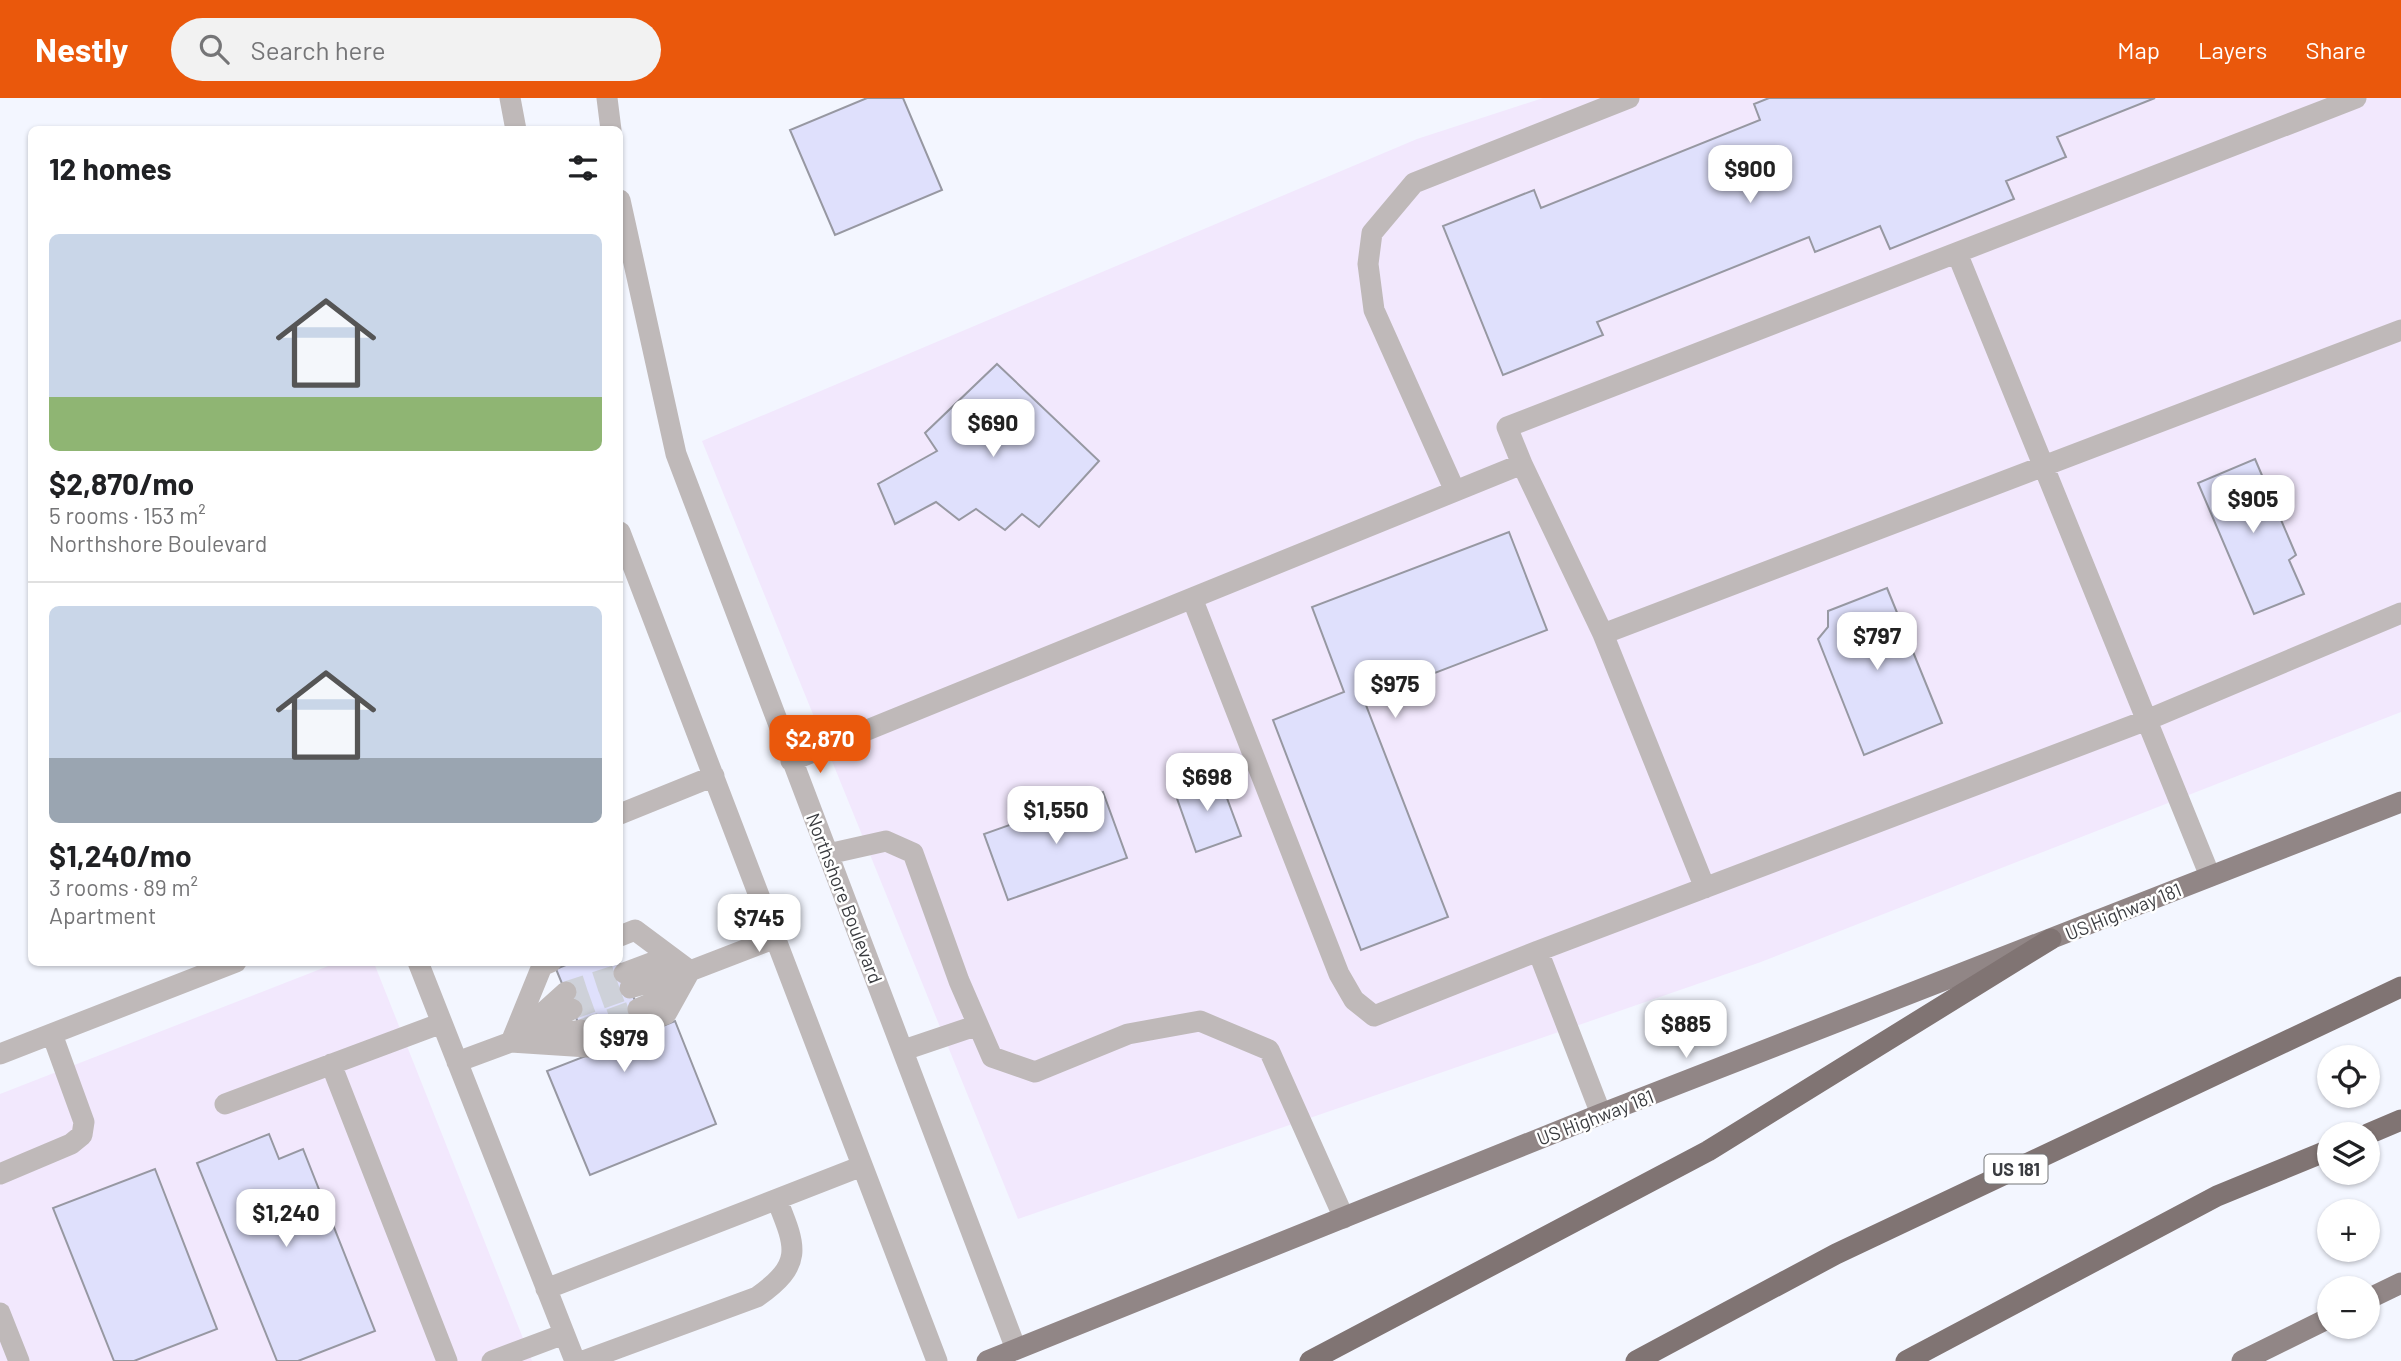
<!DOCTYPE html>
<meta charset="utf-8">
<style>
body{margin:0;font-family:Barlow,sans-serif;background:#f2f2f2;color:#202124;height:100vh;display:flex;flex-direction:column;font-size:26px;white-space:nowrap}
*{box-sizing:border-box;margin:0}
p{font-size:23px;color:#757577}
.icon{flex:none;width:38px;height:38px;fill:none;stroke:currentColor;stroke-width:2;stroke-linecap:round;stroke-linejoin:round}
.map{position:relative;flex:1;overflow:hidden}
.details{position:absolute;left:28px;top:28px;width:595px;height:840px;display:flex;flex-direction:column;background:#fff;border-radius:10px;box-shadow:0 2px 5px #0004}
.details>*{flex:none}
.buttons{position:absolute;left:2317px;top:947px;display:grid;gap:14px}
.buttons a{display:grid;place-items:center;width:63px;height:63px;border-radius:50%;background:#fff;box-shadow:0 2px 5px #0004;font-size:35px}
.price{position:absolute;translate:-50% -60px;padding:0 16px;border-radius:14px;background:#fff;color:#222;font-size:23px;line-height:46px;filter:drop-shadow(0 2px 4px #0008)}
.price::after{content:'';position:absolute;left:50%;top:42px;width:21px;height:16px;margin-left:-10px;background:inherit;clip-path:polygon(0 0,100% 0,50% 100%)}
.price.on{background:#ea580c;color:#fff}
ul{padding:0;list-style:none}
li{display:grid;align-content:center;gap:14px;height:371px;padding:0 21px}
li+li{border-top:2px solid #e0e0e0}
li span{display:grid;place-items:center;height:217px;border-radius:10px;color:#555}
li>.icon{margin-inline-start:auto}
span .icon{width:126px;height:126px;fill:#fffc;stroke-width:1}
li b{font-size:30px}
h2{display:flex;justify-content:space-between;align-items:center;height:84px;padding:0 21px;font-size:30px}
header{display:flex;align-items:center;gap:42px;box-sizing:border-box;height:98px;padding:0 35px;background:#ea580c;color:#fff}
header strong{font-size:33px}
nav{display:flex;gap:38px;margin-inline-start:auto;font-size:24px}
.search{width:490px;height:63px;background:#f2f2f2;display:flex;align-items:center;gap:18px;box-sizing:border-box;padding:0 24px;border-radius:38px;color:#757577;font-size:26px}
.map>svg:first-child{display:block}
.commercial{fill:#f2e8fd}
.building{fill:#dfe0fc;stroke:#9798a2;stroke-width:2}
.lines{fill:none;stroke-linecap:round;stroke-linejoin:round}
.minor-tunnel{stroke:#ced1d9;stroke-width:21;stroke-dasharray:21 10;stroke-linecap:butt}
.minor{stroke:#bfb9b9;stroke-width:21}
.major{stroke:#918686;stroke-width:21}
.highway{stroke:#807473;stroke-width:21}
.labels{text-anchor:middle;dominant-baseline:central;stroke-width:5;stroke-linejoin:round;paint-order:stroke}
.shield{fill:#fff;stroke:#757679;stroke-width:2}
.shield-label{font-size:18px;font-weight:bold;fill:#3a3c40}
.street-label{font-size:19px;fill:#3a3c40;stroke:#fff}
</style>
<header>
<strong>Nestly</strong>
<div class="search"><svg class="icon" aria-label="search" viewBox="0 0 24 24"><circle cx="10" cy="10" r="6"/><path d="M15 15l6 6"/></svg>Search here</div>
<nav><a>Map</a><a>Layers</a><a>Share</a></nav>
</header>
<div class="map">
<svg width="2401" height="1263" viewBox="0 0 2401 1263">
<rect width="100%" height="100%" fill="#f3f6ff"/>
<!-- commercial -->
<path class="commercial" d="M1543 0H2401V614L1761 864 1018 1121 702 343 1417 41Z
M336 865H374L532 1263H0V996Z"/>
<!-- building -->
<path class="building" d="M867 0H903L942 92 835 137 790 32Z
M1769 0H2155L2057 39 2066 59 2006 83 2014 101 1890 151 1880 128 1815 154 1809 139 1597 224 1603 237 1503 277 1443 128 1534 92 1541 110 1760 22 1754 6Z
M997 266 1099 363 1039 429 1022 416 1005 432 976 411 959 422 936 404 895 426 878 386 937 353 925 335Z
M2255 361 2296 457 2289 462 2304 496 2254 516 2198 385Z
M1509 434 1547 532 1364 602 1448 819 1361 852 1273 622 1344 594 1312 509Z
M1887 490 1942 625 1864 657 1818 541 1828 529V513Z
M1218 676 1241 738 1196 754 1174 692Z
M1103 694 1127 760 1008 802 984 736Z
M573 864H619L648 934 675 923 716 1026 590 1077 547 973 591 956 556 871Z
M269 1036 279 1061 303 1051 375 1233 298 1263H277L197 1065Z
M155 1071 217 1231 134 1263H114L53 1110Z"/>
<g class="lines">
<!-- minor-tunnel -->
<path class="minor-tunnel" d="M566 894 624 875
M572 911 630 890
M581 932 638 911
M588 949 644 925"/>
<!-- minor -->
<path class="minor" d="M510 0 516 32
M607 0 611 32
M620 102 676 356 1016 1251
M1957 155 2210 778
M1522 366 1507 329 2356 0
M1455 393 1374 212 1368 166 1372 135 1414 85 1629 0
M620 434 937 1263
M1192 500 1339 876 1354 902 1374 918 1538 853
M791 663 1522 366 1603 536
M620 716 714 678
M828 756 886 743 913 755 959 883 992 959 1035 974 1128 936 1200 923 1269 952 1344 1120
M1705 790 1603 536 2401 232
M620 838 635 832 690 873
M418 864 575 1263
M624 875 656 863 681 870
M630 890 690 873 776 840
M638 911 661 901 678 884
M536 921 566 894
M644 925 666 916 690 873
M548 938 581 932
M511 944 542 868 551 864
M511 944 588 949
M904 952 978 927
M0 956 236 864
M457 964 511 944 572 911
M331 966 447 1263
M225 1006 442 925
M1601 1016 1538 853 2147 622 2401 515
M0 1076 71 1046 82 1037 84 1024 52 936
M546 1191 862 1068
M0 1215 19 1263
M492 1263 564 1236
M583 1263 757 1199C804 1166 796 1149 777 1102"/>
<!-- major -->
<path class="major" d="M2368 1201 2401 1185
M987 1263 1601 1016 2401 704
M2242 1263 2329 1220"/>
<!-- highway -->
<path class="highway" d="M2368 1036 2401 1022
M1310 1263 1708 1053 2051 841
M1636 1263 1836 1156 2401 889
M1906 1263 2217 1098 2329 1052"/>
</g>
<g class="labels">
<!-- shield labels -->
<rect class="shield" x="1984.5" y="1056.5" width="63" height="29" rx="5"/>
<g class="shield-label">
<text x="2016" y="1071">US 181</text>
</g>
<!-- street labels -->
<g class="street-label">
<text transform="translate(845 800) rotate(69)">Northshore Boulevard</text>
<text transform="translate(2123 813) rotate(-22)">US Highway 181</text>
<text transform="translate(1595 1019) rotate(-21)">US Highway 181</text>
</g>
</g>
</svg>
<div class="buttons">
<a><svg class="icon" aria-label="locate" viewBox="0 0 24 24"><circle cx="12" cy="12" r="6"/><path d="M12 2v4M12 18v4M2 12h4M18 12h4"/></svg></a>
<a><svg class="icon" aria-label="layers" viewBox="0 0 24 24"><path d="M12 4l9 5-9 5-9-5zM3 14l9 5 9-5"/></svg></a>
<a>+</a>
<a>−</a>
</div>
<b class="price" style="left:1750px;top:107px">$900</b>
<b class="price" style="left:993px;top:361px">$690</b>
<b class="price" style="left:2253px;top:437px">$905</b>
<b class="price" style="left:1877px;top:574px">$797</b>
<b class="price" style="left:1395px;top:622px">$975</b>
<b class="price on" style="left:820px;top:677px">$2,870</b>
<b class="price" style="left:1207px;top:715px">$698</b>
<b class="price" style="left:1056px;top:748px">$1,550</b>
<b class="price" style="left:759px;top:856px">$745</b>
<b class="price" style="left:1686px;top:962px">$885</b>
<b class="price" style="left:624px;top:976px">$979</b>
<b class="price" style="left:286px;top:1151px">$1,240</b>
<section class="details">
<h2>12 homes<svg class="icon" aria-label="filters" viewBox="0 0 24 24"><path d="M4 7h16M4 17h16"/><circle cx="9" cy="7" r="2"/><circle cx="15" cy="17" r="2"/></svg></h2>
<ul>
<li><span style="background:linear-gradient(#c9d6e8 75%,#8fb573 0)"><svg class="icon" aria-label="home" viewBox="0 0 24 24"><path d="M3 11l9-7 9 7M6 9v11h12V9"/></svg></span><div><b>$2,870/mo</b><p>5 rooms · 153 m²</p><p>Northshore Boulevard</p></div></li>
<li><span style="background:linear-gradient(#c9d6e8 70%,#9aa5b1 0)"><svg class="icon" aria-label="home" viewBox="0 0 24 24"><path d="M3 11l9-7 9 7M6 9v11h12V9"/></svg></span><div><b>$1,240/mo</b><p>3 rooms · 89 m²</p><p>Apartment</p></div></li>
</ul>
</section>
</div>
